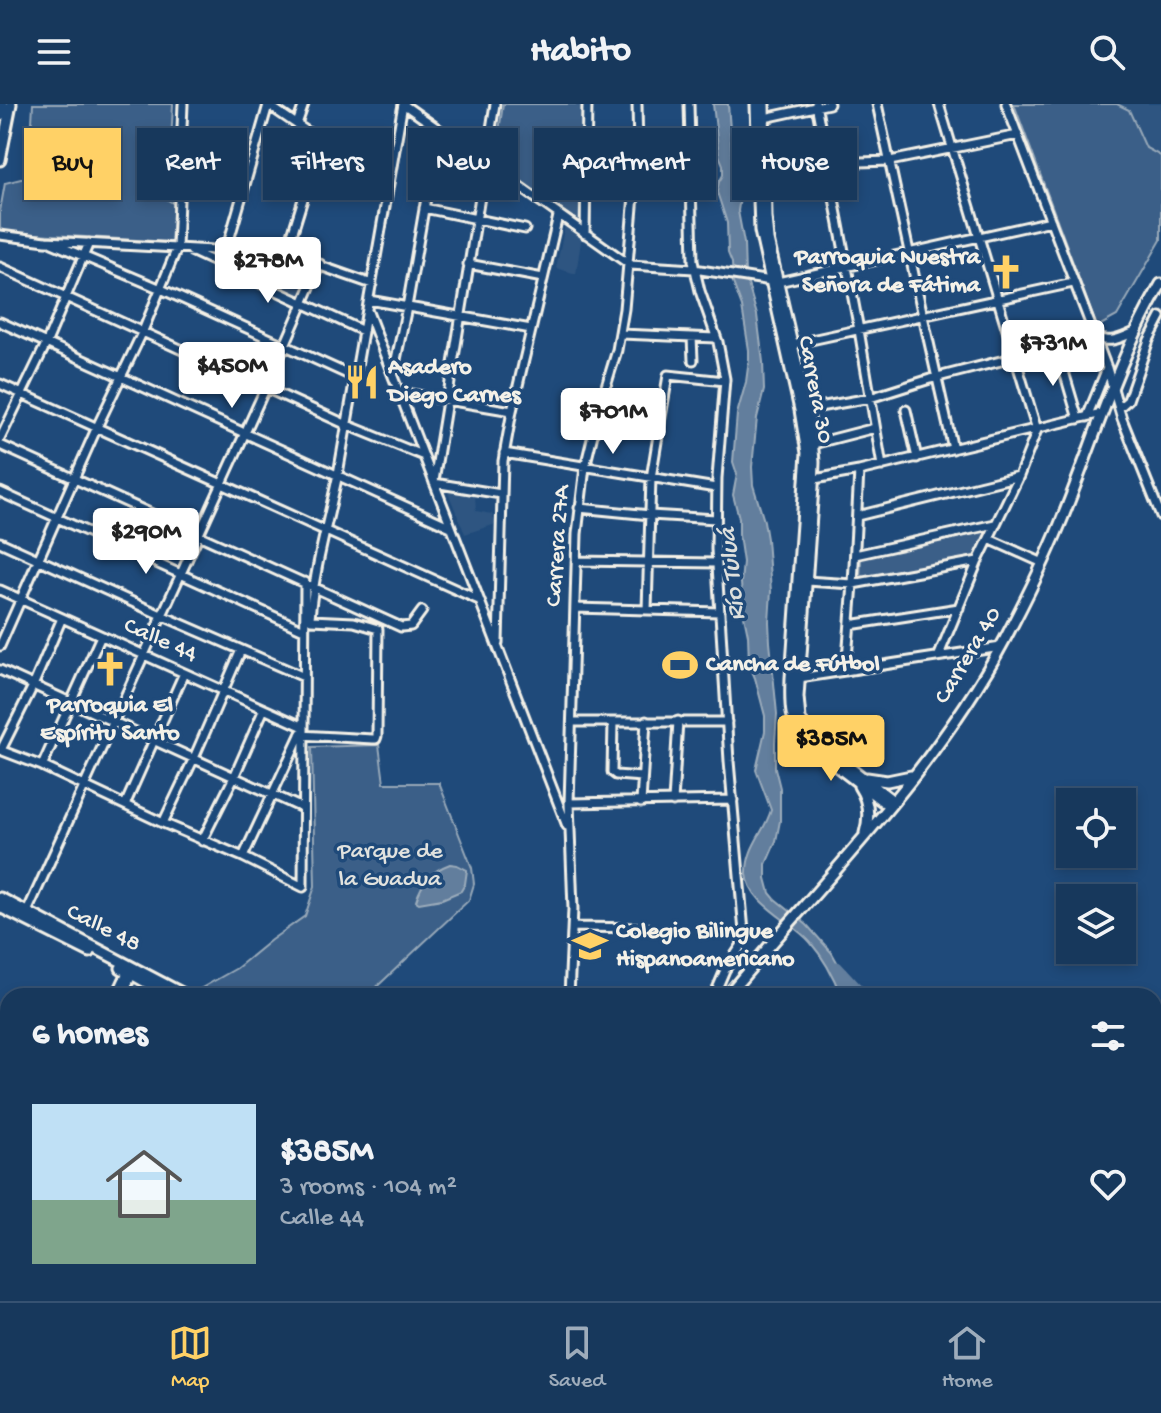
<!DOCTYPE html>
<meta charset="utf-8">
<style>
body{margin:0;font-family:"Gochi Hand",sans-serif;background:#244365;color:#f1f3f6;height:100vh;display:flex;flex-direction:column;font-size:30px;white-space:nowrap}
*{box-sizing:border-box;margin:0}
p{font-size:26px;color:#9eacbb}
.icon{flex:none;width:44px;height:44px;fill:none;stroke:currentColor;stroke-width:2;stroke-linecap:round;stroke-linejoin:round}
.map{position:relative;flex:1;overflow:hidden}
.sheet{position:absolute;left:0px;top:884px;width:1162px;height:314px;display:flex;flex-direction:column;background:#17385c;border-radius:24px 24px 0 0;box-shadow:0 4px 12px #0003,0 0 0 2px #365272}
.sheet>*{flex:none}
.guide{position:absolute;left:24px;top:24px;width:1114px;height:72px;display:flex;gap:16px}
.controls{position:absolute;left:1056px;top:684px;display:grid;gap:16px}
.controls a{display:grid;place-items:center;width:80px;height:80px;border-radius:0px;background:#17385c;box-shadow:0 4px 12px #0003,0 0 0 2px #365272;font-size:40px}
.price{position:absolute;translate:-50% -68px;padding:0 18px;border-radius:8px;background:#fff;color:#222;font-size:26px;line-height:52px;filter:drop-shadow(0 2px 4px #0008)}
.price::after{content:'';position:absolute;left:50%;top:48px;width:24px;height:18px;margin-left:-12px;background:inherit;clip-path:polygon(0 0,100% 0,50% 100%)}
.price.active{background:#ffd166;color:#111}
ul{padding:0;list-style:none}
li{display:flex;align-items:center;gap:24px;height:200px;padding:0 32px}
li+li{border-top:2px solid #365272}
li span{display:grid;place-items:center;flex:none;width:224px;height:160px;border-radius:0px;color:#555}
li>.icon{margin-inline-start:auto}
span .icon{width:96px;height:96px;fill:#fffc;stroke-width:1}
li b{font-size:34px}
h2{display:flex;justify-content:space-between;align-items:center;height:96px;padding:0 32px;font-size:34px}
.pill{padding:0 28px;border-radius:0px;background:#17385c;box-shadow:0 4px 12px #0003,0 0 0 2px #365272;font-size:28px;line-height:72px}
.pill.active{background:#ffd166;color:#111}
header{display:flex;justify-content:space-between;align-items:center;height:104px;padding:0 32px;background:#17385c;font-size:36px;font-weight:700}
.tabs{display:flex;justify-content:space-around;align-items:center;height:112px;border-top:2px solid #365272;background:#17385c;font-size:22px;color:#9eacbb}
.tabs a{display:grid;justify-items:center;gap:4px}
.tabs .active{color:#ffd166}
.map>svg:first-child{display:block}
.built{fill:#2d5581}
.green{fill:#3a5f88;stroke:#97a8b8;stroke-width:2}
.water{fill:#627e9d;stroke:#9cacbb;stroke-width:2}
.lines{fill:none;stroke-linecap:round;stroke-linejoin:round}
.river{stroke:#627e9d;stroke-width:11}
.minor-casing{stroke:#f4f1e8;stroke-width:13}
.major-casing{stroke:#f4f1e8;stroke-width:15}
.minor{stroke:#1f4a7a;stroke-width:7}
.major{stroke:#1f4a7a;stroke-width:9}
.labels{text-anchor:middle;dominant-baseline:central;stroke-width:7;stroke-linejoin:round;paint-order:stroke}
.poi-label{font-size:24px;font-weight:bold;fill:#f4f1e8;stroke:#1f4a7a;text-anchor:start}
.street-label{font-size:24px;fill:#f4f1e8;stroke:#1f4a7a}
.park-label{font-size:24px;fill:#e1e2de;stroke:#1f4a7a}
.water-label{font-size:26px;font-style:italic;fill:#dee0dd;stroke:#1f4a7a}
</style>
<header><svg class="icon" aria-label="menu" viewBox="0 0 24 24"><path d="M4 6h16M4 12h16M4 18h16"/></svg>Habito<svg class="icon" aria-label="search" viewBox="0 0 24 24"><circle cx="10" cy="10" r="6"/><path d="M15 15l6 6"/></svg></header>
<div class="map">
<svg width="1161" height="1197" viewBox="0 0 1161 1197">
<rect width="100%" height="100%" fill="#1f4a7a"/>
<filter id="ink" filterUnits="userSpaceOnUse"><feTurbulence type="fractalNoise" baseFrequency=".0125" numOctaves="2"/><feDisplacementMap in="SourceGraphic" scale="16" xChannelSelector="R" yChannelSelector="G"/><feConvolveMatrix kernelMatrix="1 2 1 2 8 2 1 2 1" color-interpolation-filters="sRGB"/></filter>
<g filter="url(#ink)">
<!-- built -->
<path class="built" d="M1117 0H1161V52L1146 44 1129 6Z
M565 121 582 131 576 170 556 164Z
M447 386 475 391 476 407 492 410 496 420 465 430Z
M0 944 8 949V1190H456L469 1197H0Z"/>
<!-- green -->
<path class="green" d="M33 0H173L168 96 174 100 171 138 0 128V107L5 79 29 73Z
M503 0H582L581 119 494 61Z
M1014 0H1117L1129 6 1146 44 1161 52V136L1117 212 1097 223Z
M590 31 629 34 628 59 590 56Z
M210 153 285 155 313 163 300 194Z
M987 427 976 454 860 475 861 454Z
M379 641 384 679H439L472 764 474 780 469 796 367 892H196L191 890 237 864 271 836 305 812 315 782 312 643Z
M263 1190H352L347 1197H261L259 1196Z
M358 1190H436L448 1197H353Z
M846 1190H1100L1099 1197H845Z"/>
<!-- water -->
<path class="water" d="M713 0H728L732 50 742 80 738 107 744 139 745 170 757 211 763 258 764 286 757 314 752 363 753 381 764 417 767 435 771 487 769 518 770 538 777 610 775 638V664L780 684V717L776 737 766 760V774L770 789 775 795 807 821 832 849 856 892H841C834 873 823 853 810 838 792 817 749 800 747 770 746 743 765 728 771 706L756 666 765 627V612L755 574 749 560 748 531 743 507 741 479 743 458 739 431V414L733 391 737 370 733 358 737 310 746 278 749 256V246L742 203 733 179 732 159 728 149 727 119 717 88 719 78 723 71V61L719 51Z
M450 760 457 761 467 766 465 780 461 787 442 795 419 799 416 797C422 778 431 767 450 760Z"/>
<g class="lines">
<!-- river -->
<path class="river" d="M837 863 864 892"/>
<!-- minor casing -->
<g class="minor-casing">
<path id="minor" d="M267 0 321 37 286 150
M403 0 630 161 694 165 778 178 1051 117
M689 0 693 157 700 187 718 238 725 275 717 374 716 445 729 657 744 828 741 842 725 866 714 892
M816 0 859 226 882 362
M877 0 923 212 953 345
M1006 0 1107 264 1122 315 1161 412
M760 15 829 0
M297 20 304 0
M763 59H828L890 57 1018 31
M424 104 525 125
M585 130 587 0
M0 131 46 137 286 150 372 180
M52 139 161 185 354 273
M191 147 363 227
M226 147 268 1
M468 160 543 174
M0 163 345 320 424 352
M369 196 531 225
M368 208 567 722
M0 218 451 423
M621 230 716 234
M692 233 693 256
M788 241 1073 179
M1057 244 1078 315
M393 270 407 203 438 25
M0 280 479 496
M399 288 512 307
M1119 304 1128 296 1149 236 1161 213
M802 306 870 294 930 275 1095 233C1109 241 1124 233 1137 227
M906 306 917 354
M1087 313 1107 264
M0 335 46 240 89 139
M813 340 875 324
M0 341 401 523 411 522 422 507
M504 349 716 384
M809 376 859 367 1102 309
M434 377 495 0
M434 379 501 390
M0 388 304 526
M579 404 650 411 716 415
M857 412 1019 372
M989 435 1043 459
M0 438 161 511 304 573
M855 451 995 420
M576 457 717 459
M806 477 853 480 978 457
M0 486 304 623
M575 504 720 508
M647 506 651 374 668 271 725 277
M850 521 959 504
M498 539 503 357 512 307 558 112
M0 542 97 323 143 227 177 144 183 0
M939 551 978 457 1019 372 1037 326 939 0
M0 566 302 704
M846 567 853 480 859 367
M799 574 1001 543
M573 618H727
M613 618 612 668 616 671 642 673
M300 631 373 635H376L377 632 378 525 354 518 311 516 310 514C314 466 328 418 338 370L403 0
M0 646 42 662 163 719 243 753 303 783 305 478
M1 646 33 582 62 514
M42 662 101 532
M673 698 678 617
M569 699 733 696
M641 699 646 617
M125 701 184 569
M163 719 194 654 241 546
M202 737 234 673 264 605
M243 753 301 629
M27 808 285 241 320 160
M573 823 647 824
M116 892 129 864
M122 892 133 869
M569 892 573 805 569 699 577 430 585 363 600 302 617 246 624 205 638 46 637 0
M838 1197 839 1190"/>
</g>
<!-- major casing -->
<g class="major-casing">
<path id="major" d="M756 0 760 127 800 306 807 349 791 574C790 602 789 619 809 641L889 702
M764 0 766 113 768 136 811 323 814 358 813 383 798 593 800 615 809 630 819 640 893 697
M0 12 2 0
M0 56 11 0
M867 674 887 677 911 672
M859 682C869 697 870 712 865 729
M0 794 187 892
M0 803 90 848
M121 864 171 892
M727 892C823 776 934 668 1005 535 1025 497 1044 459 1060 420 1093 340 1117 256 1161 180
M480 1197 484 1190
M575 1197 578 1190"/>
</g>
<!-- minor -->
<use href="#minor" class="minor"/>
<!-- major -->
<use href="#major" class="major"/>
</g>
</g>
<!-- icons -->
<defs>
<g id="church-bare" transform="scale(2.76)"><path d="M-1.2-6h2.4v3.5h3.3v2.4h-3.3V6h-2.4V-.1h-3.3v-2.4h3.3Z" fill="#ffd166" stroke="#1f4a7a" stroke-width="2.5" paint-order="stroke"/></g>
<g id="restaurant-bare" transform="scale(2.76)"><path d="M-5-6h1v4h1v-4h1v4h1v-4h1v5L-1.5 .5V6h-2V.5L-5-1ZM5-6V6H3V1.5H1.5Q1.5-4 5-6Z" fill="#ffd166" stroke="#1f4a7a" stroke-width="2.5" paint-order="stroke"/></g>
<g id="stadium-bare" transform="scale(2.76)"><path d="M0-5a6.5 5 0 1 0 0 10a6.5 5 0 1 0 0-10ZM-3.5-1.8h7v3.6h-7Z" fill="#ffd166" stroke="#1f4a7a" stroke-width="2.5" paint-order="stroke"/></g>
<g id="school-bare" transform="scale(2.76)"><path d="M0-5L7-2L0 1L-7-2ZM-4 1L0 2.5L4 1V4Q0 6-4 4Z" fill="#ffd166" stroke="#1f4a7a" stroke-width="2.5" paint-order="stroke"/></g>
</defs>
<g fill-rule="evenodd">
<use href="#church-bare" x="1006" y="168"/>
<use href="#restaurant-bare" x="362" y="278"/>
<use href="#stadium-bare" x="680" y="561"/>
<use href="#church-bare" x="110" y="565"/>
<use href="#school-bare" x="590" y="842"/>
</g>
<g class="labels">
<!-- poi labels -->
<g class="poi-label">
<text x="980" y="154" text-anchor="end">Parroquia Nuestra<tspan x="980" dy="28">Señora de Fátima</tspan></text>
<text x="388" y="264">Asadero<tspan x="388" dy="28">Diego Carnes</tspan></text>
<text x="706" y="561">Cancha de Fútbol</text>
<text x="110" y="602" text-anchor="middle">Parroquia El<tspan x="110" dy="28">Espíritu Santo</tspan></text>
<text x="616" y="828">Colegio Bilingue<tspan x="616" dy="28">Hispanoamericano</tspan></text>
</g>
<!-- street labels -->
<g class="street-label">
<text transform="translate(814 286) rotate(79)">Carrera 30</text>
<text transform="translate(559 442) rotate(-86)">Carrera 27A</text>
<text transform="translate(160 537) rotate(24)">Calle 44</text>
<text transform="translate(969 552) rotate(-59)">Carrera 40</text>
<text transform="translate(103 825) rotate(27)">Calle 48</text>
</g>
<!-- park labels -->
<g class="park-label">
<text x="390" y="748">Parque de<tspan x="390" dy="28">la Guadua</tspan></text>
</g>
<!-- water labels -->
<g class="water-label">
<text transform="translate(734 470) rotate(-96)">Río Tuluá</text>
</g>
</g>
</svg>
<div class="controls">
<a><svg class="icon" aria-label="locate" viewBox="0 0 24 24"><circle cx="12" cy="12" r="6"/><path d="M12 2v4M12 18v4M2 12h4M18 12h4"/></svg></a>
<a><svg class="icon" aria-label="layers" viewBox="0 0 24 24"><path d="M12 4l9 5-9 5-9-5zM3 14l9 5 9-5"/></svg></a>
</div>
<b class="price" style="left:268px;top:201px">$278M</b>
<b class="price" style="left:1053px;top:284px">$731M</b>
<b class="price" style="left:232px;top:306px">$450M</b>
<b class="price" style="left:613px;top:352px">$701M</b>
<b class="price" style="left:146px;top:472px">$290M</b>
<b class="price active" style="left:831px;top:679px">$385M</b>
<div class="guide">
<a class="pill active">Buy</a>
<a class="pill">Rent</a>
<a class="pill">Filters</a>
<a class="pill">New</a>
<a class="pill">Apartment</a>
<a class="pill">House</a>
</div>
<section class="sheet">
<h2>6 homes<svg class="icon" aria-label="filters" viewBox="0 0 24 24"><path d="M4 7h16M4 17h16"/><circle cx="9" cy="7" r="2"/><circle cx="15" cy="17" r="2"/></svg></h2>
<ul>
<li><span style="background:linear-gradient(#bfe0f5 60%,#7fa58c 0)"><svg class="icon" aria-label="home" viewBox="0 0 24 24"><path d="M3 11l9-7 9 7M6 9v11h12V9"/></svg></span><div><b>$385M</b><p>3 rooms · 104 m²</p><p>Calle 44</p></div><svg class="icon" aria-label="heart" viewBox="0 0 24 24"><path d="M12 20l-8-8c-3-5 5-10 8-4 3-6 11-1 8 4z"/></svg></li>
</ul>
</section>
</div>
<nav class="tabs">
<a class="active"><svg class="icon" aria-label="map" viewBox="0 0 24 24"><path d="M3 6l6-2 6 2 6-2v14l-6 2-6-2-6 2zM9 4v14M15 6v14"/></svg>Map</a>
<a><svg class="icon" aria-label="saved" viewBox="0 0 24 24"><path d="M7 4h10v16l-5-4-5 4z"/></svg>Saved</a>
<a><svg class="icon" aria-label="home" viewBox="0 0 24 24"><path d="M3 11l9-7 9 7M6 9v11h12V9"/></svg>Home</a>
</nav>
